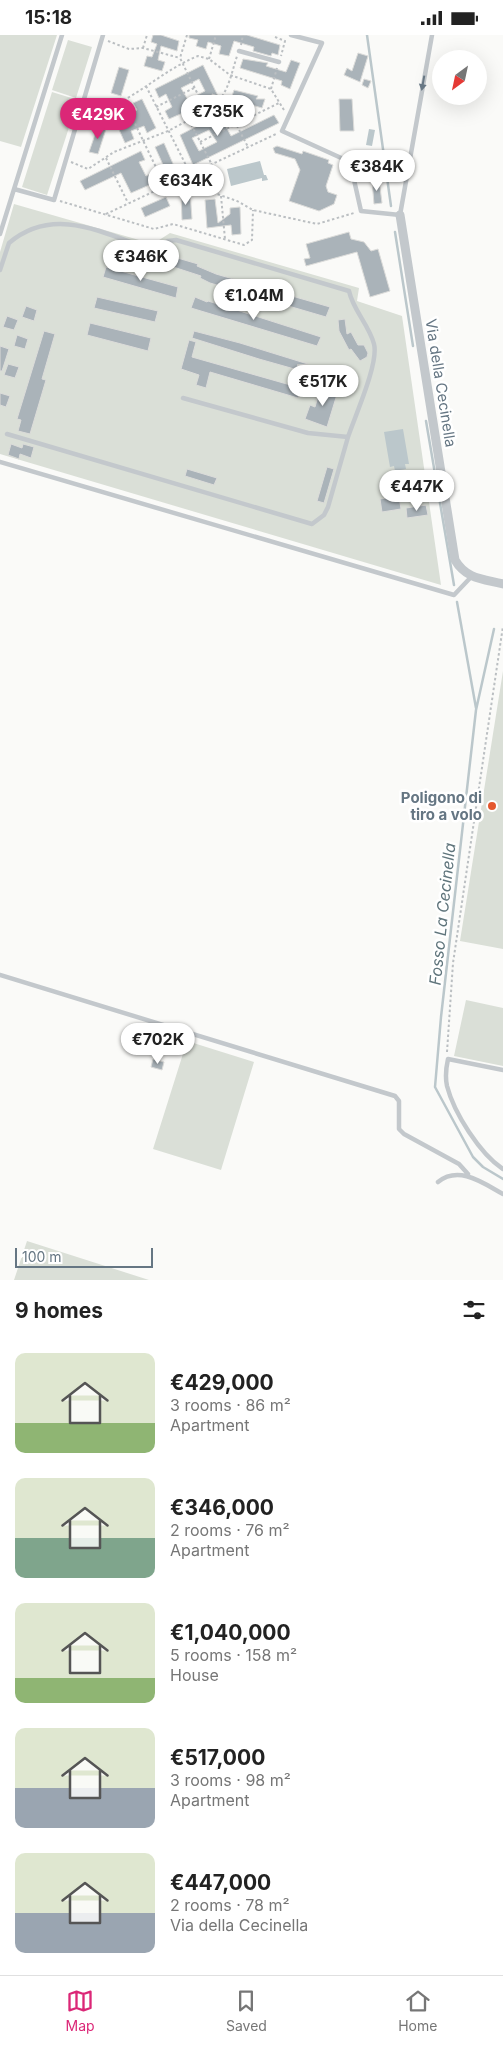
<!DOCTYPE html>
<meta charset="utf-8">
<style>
body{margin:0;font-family:Inter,sans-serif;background:#f6f6f6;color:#222;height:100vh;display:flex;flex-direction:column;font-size:19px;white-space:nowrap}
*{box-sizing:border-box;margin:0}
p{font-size:16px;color:#767676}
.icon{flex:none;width:28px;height:28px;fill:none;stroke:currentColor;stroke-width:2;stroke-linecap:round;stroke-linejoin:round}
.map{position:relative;height:1245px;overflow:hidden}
.side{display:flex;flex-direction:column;background:#fff;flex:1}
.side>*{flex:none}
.needle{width:32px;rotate:213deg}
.buttons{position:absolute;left:432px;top:15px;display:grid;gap:10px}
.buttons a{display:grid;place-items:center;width:55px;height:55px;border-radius:50%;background:#fff;box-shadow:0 5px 20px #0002;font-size:25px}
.scale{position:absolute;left:15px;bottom:12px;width:138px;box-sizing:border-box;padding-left:5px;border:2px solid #657683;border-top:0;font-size:14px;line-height:18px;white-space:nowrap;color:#657683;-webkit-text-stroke:4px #fff;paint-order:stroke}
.price{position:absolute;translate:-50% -42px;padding:0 11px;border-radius:18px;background:#fff;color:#222;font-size:16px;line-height:32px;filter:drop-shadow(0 1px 2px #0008)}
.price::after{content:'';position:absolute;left:50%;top:30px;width:15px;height:11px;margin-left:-8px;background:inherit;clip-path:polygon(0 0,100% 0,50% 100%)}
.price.selected{background:#db2777;color:#fff}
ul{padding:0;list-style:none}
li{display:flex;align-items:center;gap:15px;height:125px;padding:0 15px}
li span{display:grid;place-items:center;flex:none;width:140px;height:100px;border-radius:10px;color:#555}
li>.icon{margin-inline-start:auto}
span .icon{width:60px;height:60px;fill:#fffc;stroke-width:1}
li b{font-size:21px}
h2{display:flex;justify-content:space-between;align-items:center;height:60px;padding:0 15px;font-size:21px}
.status{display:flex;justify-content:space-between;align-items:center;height:35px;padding:0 25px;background:#fff;direction:ltr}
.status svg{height:14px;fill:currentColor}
.tabs{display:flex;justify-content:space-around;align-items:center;height:70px;border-top:1px solid #e0e0e0;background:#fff;font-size:14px;color:#767676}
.tabs a{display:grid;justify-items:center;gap:2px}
.tabs .selected{color:#db2777}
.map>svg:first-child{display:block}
.green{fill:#dadfd7}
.water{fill:#bbc7cb}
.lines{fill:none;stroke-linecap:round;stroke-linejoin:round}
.stream{stroke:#bbc7cb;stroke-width:2.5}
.building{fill:#aab3b9;stroke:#dcdcda;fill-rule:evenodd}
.path{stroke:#bbbfc2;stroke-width:2;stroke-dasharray:2.5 2.5;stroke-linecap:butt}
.service{stroke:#c3c8cc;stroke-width:4.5}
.minor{stroke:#c3c8cc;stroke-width:9}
.oneway{fill:#6a7a87}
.poi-dot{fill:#e4572e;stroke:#fff;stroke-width:2}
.labels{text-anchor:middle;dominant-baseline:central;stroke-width:5;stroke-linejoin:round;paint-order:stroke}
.street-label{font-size:15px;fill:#657683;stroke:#fff}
.poi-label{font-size:15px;font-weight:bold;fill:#657683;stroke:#fff;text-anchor:end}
.water-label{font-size:16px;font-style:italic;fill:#60757c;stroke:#fff}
</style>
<div class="status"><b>15:18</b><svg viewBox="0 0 49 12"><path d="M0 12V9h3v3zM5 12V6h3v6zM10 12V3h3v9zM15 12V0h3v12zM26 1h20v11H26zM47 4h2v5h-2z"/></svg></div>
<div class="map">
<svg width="503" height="1245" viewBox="0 0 503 1245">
<rect width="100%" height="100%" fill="#fafaf8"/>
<!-- green -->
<path class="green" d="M0 0H57L21 112 0 106Z
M68 5 92 12 76 63 52 55Z
M52 57 78 65 47 160 22 152Z
M14 169 153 209 170 198 359 253 357 266 402 281 441 550 0 419V217Z
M503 636V914L460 906Z
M466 965 503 973V1031L454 1021Z
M187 1006 254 1027 221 1135 153 1114Z
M27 1206 149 1245H14Z"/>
<!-- water -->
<path class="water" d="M369 94 375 95 372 111 366 110Z
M260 126 264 140H266L268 145 262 146V143L231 151 227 134Z
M403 394 409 429H405L406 434 395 436 394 431 390 432 384 397Z"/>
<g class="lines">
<!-- stream -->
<path class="stream" d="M367 0 391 171
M395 197 413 311
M426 386 454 550
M457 567 476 673
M494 594 476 675 441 982 435 1052 473 1122 483 1132 503 1144"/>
</g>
<!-- building -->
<path class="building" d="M153 0H161L179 6 177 16 161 11 158 25 165 27 162 36 144 31 147 21 152 22 157 9 151 7Z
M189 0H247L280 10 278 20 272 18 271 21 253 16 254 12 234 6 229 21 219 19 221 11 208 7 206 14 196 11 198 5 189 3Z
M358 18 368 21 360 47 344 40 347 33 352 36Z
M243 24 268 28 266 31 286 37 291 25 300 28 290 54 281 50 282 46 240 33Z
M203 30 218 61 212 59 213 62 199 71 169 84 165 76 172 72 166 59 159 63 155 54ZM199 44 205 56 188 65 181 53Z
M119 32 129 35 121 61 111 58Z
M364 44 371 46 368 53 362 50Z
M234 55 258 61 256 64H265L262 73 231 64Z
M142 64 156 93 147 98 144 91 131 96 134 104 125 108 112 79 120 74 124 82 137 75 133 68Z
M339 64H352L354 96H340Z
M226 76 231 85 224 88 231 101 274 80 279 88 193 130 180 100ZM209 95 217 107 199 116 192 103Z
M98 91 106 94 98 119 89 117Z
M164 108 177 138 131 158 121 138 85 155 80 146 141 116 145 125 139 127 146 141 164 132 155 112Z
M277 111 302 119 303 116 329 125 328 128 333 130 326 151 328 157 337 160 334 169 319 176 289 166 300 135 295 124 275 118 273 113Z
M379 144 382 168 374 169 372 145Z
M190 156 192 184 182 185 181 157Z
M166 162 170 171 145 182 141 173Z
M215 164 218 188 230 179V173L240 172 241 199 232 200 231 190 207 193 205 165Z
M349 197 351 204 364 207 371 216 378 214 390 256 370 262 357 217 306 231 304 224 310 223 306 209Z
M164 219 198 229 197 231 216 239 330 272 326 282 210 248 200 243 201 241 161 228Z
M106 232 178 252 176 263 103 242Z
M97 262 158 276 155 287 94 273Z
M195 262 207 267 208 266 221 270 321 302 317 311 191 273Z
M26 271 37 275 34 286 22 282Z
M7 281 18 285 14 295 3 292Z
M345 284 347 299 351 297 358 310H364L368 318 367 322 360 326 351 314 349 315 339 296 338 285Z
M90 288 151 303 148 316 87 300Z
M44 296 55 299 42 344 46 345 30 399 18 396 21 385 17 384Z
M194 296 240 308 308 329 297 330 305 337 259 324 192 303Z
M17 300 28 304 25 314 14 311Z
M189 305 196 307 192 322 301 353 298 363 210 337 206 353 196 350 199 340 181 334Z
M0 311 9 314 2 336H0Z
M8 329 19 332 15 343 4 340Z
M312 348 338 356 327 392 305 384 310 370 315 372 319 358 325 360Z
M0 358 10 361 6 372 0 370Z
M11 409 22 413 23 409 34 412 31 423 20 419 19 424 8 420Z
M327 432 334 434 324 468 317 466Z
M187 434 217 443 214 450 185 441Z
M399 461 401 474 382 477 380 464Z
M426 470 428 480 407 483 406 473Z
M153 1024 164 1027 162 1035 151 1032Z"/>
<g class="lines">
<!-- path -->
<path class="path" d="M187 0 180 23 206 76C227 65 230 43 237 21
M275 2 285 6 281 21
M108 6 129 14 143 13 180 23
M241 10 243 0
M143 13 147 0
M209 24 216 0
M146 51 197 152 237 166 253 175 317 189 354 178
M271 54 277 33
M223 64 248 112
M124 66 165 151
M91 68 107 73C140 60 165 34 198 21L209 24 230 40 271 54 284 75
M156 72 194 53
M189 85 212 130
M200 107 279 68
M106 123 128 168
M71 127 88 134 114 117 168 96 206 76
M221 161 225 204
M60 166 154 194 173 189 244 210 252 205 253 175
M106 179 276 99
M447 1017 453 928 503 591"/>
<!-- service -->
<path class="service" d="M291 0 322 8 282 96 350 127 361 176 400 180 432 0
M239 16 279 27
M14 154 54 165 103 0
M0 199 62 0
M0 235 9 208C54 170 103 198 152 215L168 206 176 205 349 256C353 275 369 290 374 309 379 328 355 381 348 402L308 398 183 363
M7 399 312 489 324 480 328 472 348 402
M0 427 454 560 472 541
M0 940 395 1061 399 1066V1094L404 1099 459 1129 468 1139
M503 1035 448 1024C446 1033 445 1042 447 1051 454 1078 480 1119 503 1134
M438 1147C459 1130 483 1148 503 1159"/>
<!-- minor -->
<path class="minor" d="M400 180 455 525C466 544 483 544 503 549"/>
</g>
<!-- one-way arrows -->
<defs><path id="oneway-solid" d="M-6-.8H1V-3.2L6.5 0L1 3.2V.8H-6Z" transform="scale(1.25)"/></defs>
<use class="oneway" href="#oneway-solid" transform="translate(423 48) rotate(100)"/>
<!-- markers -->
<circle class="poi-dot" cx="492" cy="771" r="5"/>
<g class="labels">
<!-- street labels -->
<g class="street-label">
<text transform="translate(441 348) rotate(81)">Via della Cecinella</text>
</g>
<!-- poi labels -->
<g class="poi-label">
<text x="482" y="762">Poligono di<tspan x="482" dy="17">tiro a volo</tspan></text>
</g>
<!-- water labels -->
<g class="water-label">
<text transform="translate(442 879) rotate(-84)">Fosso La Cecinella</text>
</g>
</g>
</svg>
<div class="buttons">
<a><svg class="needle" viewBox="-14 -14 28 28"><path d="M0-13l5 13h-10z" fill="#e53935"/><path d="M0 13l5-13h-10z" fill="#767676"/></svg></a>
</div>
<div class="scale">100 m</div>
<b class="price" style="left:218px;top:102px">€735K</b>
<b class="price selected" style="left:98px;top:105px">€429K</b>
<b class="price" style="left:377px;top:157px">€384K</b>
<b class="price" style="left:186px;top:171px">€634K</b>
<b class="price" style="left:141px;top:247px">€346K</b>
<b class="price" style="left:254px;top:286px">€1.04M</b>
<b class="price" style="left:323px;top:372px">€517K</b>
<b class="price" style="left:417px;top:477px">€447K</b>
<b class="price" style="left:158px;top:1030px">€702K</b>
</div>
<section class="side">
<h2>9 homes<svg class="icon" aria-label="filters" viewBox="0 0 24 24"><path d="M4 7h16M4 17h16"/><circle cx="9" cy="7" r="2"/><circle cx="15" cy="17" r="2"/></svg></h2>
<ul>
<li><span style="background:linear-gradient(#dfe7d0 70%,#8fb573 0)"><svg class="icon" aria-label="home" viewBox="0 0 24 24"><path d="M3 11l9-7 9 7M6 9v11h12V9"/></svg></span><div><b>€429,000</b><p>3 rooms · 86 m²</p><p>Apartment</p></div></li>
<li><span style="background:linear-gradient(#dfe7d0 60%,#7fa58c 0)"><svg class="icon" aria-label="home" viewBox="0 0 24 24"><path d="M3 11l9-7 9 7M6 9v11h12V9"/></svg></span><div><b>€346,000</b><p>2 rooms · 76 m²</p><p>Apartment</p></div></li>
<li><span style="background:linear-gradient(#dfe7d0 75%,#8fb573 0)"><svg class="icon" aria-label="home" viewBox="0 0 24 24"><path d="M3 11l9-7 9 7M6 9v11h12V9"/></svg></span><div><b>€1,040,000</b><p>5 rooms · 158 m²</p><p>House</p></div></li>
<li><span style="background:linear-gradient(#dfe7d0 60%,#9aa5b1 0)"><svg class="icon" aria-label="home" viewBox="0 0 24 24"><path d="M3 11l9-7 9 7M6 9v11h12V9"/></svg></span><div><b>€517,000</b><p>3 rooms · 98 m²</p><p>Apartment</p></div></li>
<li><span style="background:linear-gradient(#dfe7d0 60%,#9aa5b1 0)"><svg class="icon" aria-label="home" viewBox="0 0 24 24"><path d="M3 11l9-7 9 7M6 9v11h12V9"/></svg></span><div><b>€447,000</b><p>2 rooms · 78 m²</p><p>Via della Cecinella</p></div></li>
</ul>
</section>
<nav class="tabs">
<a class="selected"><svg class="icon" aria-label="map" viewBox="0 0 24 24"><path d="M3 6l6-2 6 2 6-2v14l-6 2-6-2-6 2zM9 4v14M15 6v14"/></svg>Map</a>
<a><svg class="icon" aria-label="saved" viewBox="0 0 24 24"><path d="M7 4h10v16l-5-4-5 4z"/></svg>Saved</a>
<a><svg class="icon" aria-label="home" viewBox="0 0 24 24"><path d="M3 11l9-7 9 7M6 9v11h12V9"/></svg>Home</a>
</nav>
